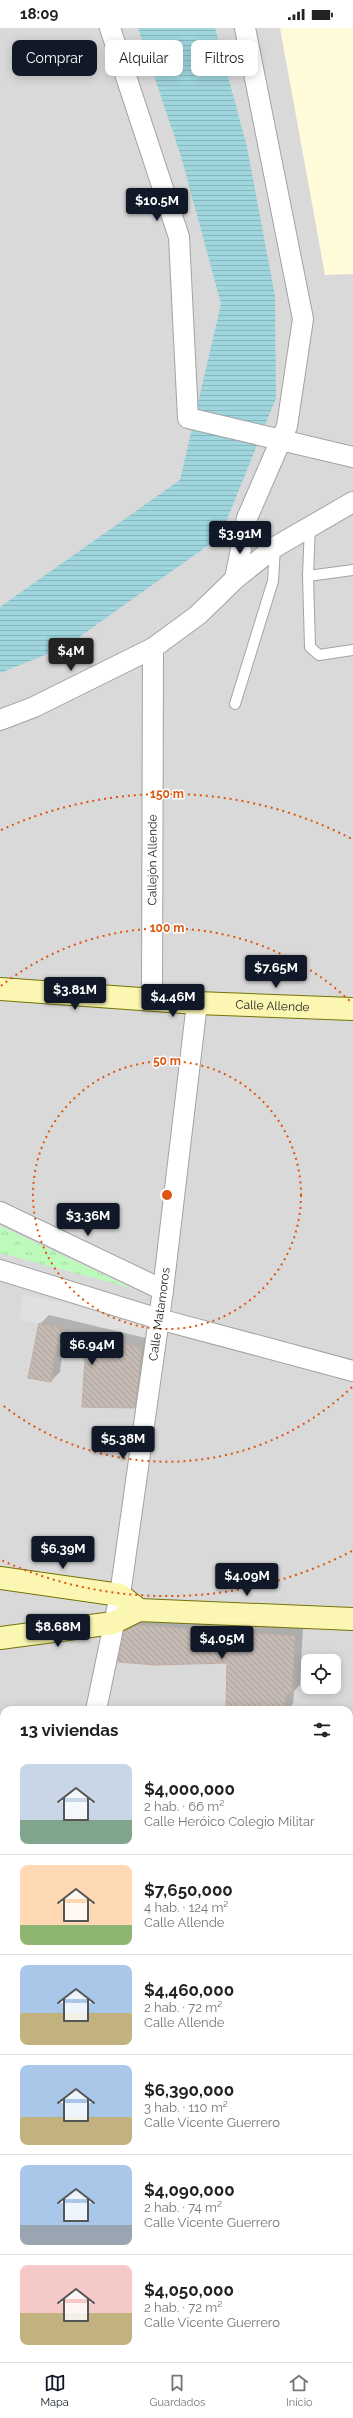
<!DOCTYPE html>
<html lang="es">
<meta charset="utf-8">
<style>
body{margin:0;font-family:Raleway,sans-serif;background:#f2f2f2;color:#222;height:100vh;display:flex;flex-direction:column;font-size:15px;white-space:nowrap}
*{box-sizing:border-box;margin:0}
p{font-size:13px;color:#767676}
.icon{flex:none;width:22px;height:22px;fill:none;stroke:currentColor;stroke-width:2;stroke-linecap:round;stroke-linejoin:round}
.map{position:relative;flex:1;overflow:hidden}
.panel{position:absolute;left:0px;top:1678px;width:353px;height:656px;display:flex;flex-direction:column;background:#fff;border-radius:12px 12px 0 0;box-shadow:0 2px 10px #0003}
.panel>*{flex:none}
.banner{position:absolute;left:12px;top:12px;width:329px;height:36px;display:flex;gap:8px}
.buttons{position:absolute;left:301px;top:1626px;display:grid;gap:8px}
.buttons a{display:grid;place-items:center;width:40px;height:40px;border-radius:8px;background:#fff;box-shadow:0 2px 10px #0003;font-size:20px}
.price{position:absolute;translate:-50% -34px;padding:0 9px;border-radius:4px;background:#111827;color:#fff;font-size:13px;line-height:26px;filter:drop-shadow(0 1px 2px #0008)}
.price::after{content:'';position:absolute;left:50%;top:24px;width:12px;height:9px;margin-left:-6px;background:inherit;clip-path:polygon(0 0,100% 0,50% 100%)}
.price.on{background:#222;color:#fff}
ul{padding:0;list-style:none}
li{display:flex;align-items:center;gap:12px;height:100px;padding:0 20px}
li+li{border-top:1px solid #e0e0e0}
li span{display:grid;place-items:center;flex:none;width:112px;height:80px;border-radius:8px;color:#555}
li>.icon{margin-inline-start:auto}
span .icon{width:48px;height:48px;fill:#fffc;stroke-width:1}
li b{font-size:17px}
h2{display:flex;justify-content:space-between;align-items:center;height:48px;padding:0 20px;font-size:17px}
.pill{padding:0 14px;border-radius:8px;background:#fff;box-shadow:0 2px 10px #0003;font-size:14px;line-height:36px}
.pill.on{background:#111827;color:#fff}
.status{display:flex;justify-content:space-between;align-items:center;height:28px;padding:0 20px;background:#fff;direction:ltr}
.status svg{height:11px;fill:currentColor}
.tabs{display:flex;justify-content:space-around;align-items:center;height:56px;border-top:1px solid #e0e0e0;background:#fff;font-size:11px;color:#767676}
.tabs a{display:grid;justify-items:center;gap:2px}
.tabs .on{color:#111827}
.map>svg:first-child{display:block}
.residential{fill:#dad9d9;fill-rule:evenodd}
.education{fill:#fffbd9}
.park{fill:url(#park-tufts)}
.parking{fill:#e0e0e0}
.water{fill:url(#water-rules)}
.shadow{fill:#0003}
.building{fill:url(#building-back-hatch);stroke:#c0ada3}
.lines{fill:none;stroke-linecap:round;stroke-linejoin:round}
.lane-casing{stroke:#a3a3a3;stroke-width:12}
.street-casing{stroke:#a3a3a3;stroke-width:22}
.secondary-casing{stroke:#737402;stroke-width:24}
.lane{stroke:#fff;stroke-width:10}
.street{stroke:#fff;stroke-width:20}
.secondary{stroke:#fbf7b2;stroke-width:22}
.ring{fill:none;stroke:#de560d;stroke-width:2;stroke-dasharray:2 4}
.labels{text-anchor:middle;dominant-baseline:central;stroke-width:3;stroke-linejoin:round;paint-order:stroke}
.street-label{font-size:12px;fill:#1c1c1c;stroke:#fff}
.centre{fill:#de560d;stroke:#fff;stroke-width:2}
.ring-label{font-size:12px;text-anchor:middle;font-weight:bold;fill:#de560d;stroke:#fff;stroke-width:3;stroke-linejoin:round;paint-order:stroke}
</style>
<div class="status"><b>18:09</b><svg viewBox="0 0 49 12"><path d="M0 12V9h3v3zM5 12V6h3v6zM10 12V3h3v9zM15 12V0h3v12zM26 1h20v11H26zM47 4h2v5h-2z"/></svg></div>
<div class="map">
<svg width="353" height="2334" viewBox="0 0 353 2334">
<defs>
<pattern id="park-tufts" width="24" height="20" patternUnits="userSpaceOnUse"><rect width="24" height="20" fill="#bcfbbb"/><path d="M3 7l-1-3M5 7V3M7 7l1-3M15 17l-1-3M17 17v-4M19 17l1-3" fill="none" stroke="#a1d7a0"/></pattern>
<pattern id="water-rules" width="6" height="5" patternUnits="userSpaceOnUse"><rect width="6" height="5" fill="#9fd5dd"/><path d="M0 2.5h6" fill="none" stroke="#88b6bd"/></pattern>
<pattern id="building-back-hatch" width="6" height="6" patternUnits="userSpaceOnUse"><rect width="6" height="6" fill="#c5bab4"/><path d="M-1 5l2 2M0 0l6 6M5-1l2 2" fill="none" stroke="#a99f9a"/></pattern>
</defs>
<rect width="100%" height="100%" fill="#eee8e1"/>
<!-- residential -->
<path class="residential" d="M0 0H353V2334H0ZM308 1633H334V1659H308ZM4 1682H349V2330H4Z"/>
<!-- education -->
<path class="education" d="M280 0H353V246L325 247Z"/>
<!-- park -->
<path class="park" d="M0 1198 132 1260 0 1225Z"/>
<!-- parking -->
<path class="parking" d="M23 1266 148 1294 142 1320 19 1291Z"/>
<!-- water -->
<path class="water" d="M138 0H215L247 119 275 268 276 370 220 509 65 619 0 645V579L180 452 221 276 181 128Z"/>
<!-- shadow -->
<path class="shadow" d="M49 1287 150 1311 143 1370 134 1379 86 1330 63 1320 60 1344 51 1353 40 1296Z
M146 1589 303 1600 300 1657 294 1663 293 1676 287 1682 227 1680 228 1634 125 1604 134 1595Z"/>
<!-- building -->
<path class="building" d="M39 1295 142 1320 135 1380 82 1379 85 1331 56 1318 51 1354 28 1350Z
M137 1597 295 1608 292 1666H286L285 1682 226 1681 227 1635 156 1637 118 1634 124 1603Z"/>
<g class="lines">
<!-- lane casing -->
<g class="lane-casing">
<path id="lane" d="M310 497 308 548 310 619 319 627 353 622
M308 548 353 542
M235 676 273 553 275 519"/>
</g>
<!-- street casing -->
<g class="street-casing">
<g id="street">
<path d="M110 0 179 209 188 390 353 429"/>
<path d="M235 551 247 490 287 398 303 291 245 0"/>
<path d="M0 692 34 679 153 620 198 587 235 551 275 519 353 474"/>
<path id="s1" d="M152 971 153 620"/>
<path d="M0 1184 163 1262"/>
<path d="M0 1242 159 1291 353 1343"/>
<path id="s2" d="M96 1682 120 1567 163 1262 197 975"/>
<path d="M0 1751 4 1752"/>
<path d="M349 1809H353"/>
<path d="M349 1899 353 1900"/>
<path d="M0 1919H4"/>
<path d="M349 2027H353"/>
<path d="M0 2028H4"/>
<path d="M349 2184H353"/>
<path d="M349 2246H353"/>
<path d="M31 2334V2330"/>
</g>
</g>
<!-- secondary casing -->
<g class="secondary-casing">
<g id="secondary">
<path id="s3" d="M0 961 197 975 353 981"/>
<path d="M0 1550 120 1567 139 1582"/>
<path d="M0 1610 113 1595 139 1582 353 1591"/>
</g>
</g>
<!-- lane -->
<use href="#lane" class="lane"/>
<!-- street -->
<use href="#street" class="street"/>
<!-- secondary -->
<use href="#secondary" class="secondary"/>
</g>
<!-- distance rings -->
<g class="ring">
<circle cx="167" cy="1167" r="134"/>
<path d="M352 1359A267 267 0 0 1 1 1376M1 958A267 267 0 0 1 352 975"/>
<path d="M352 1523A401 401 0 0 1 1 1532M1 802A401 401 0 0 1 352 811"/>
</g>
<g class="labels">
<!-- street labels -->
<g class="street-label">
<text stroke="none"><textPath href="#s1" startOffset="139">Callejón Allende</textPath></text>
<text stroke="none"><textPath href="#s3" startOffset="273">Calle Allende</textPath></text>
<text stroke="none"><textPath href="#s2" startOffset="401">Calle Matamoros</textPath></text>
</g>
</g>
<circle cx="167" cy="1167" r="6" class="centre"/>
<g class="ring-label">
<text x="167" y="770">150 m</text>
<text x="167" y="904">100 m</text>
<text x="167" y="1037">50 m</text>
</g>
</svg>
<div class="buttons">
<a><svg class="icon" aria-label="locate" viewBox="0 0 24 24"><circle cx="12" cy="12" r="6"/><path d="M12 2v4M12 18v4M2 12h4M18 12h4"/></svg></a>
</div>
<b class="price" style="left:157px;top:194px">$10.5M</b>
<b class="price" style="left:240px;top:527px">$3.91M</b>
<b class="price on" style="left:71px;top:644px">$4M</b>
<b class="price" style="left:276px;top:961px">$7.65M</b>
<b class="price" style="left:75px;top:983px">$3.81M</b>
<b class="price" style="left:173px;top:990px">$4.46M</b>
<b class="price" style="left:88px;top:1209px">$3.36M</b>
<b class="price" style="left:92px;top:1338px">$6.94M</b>
<b class="price" style="left:123px;top:1432px">$5.38M</b>
<b class="price" style="left:63px;top:1542px">$6.39M</b>
<b class="price" style="left:247px;top:1569px">$4.09M</b>
<b class="price" style="left:58px;top:1620px">$8.68M</b>
<b class="price" style="left:222px;top:1632px">$4.05M</b>
<div class="banner">
<a class="pill on">Comprar</a>
<a class="pill">Alquilar</a>
<a class="pill">Filtros</a>
</div>
<section class="panel">
<h2>13 viviendas<svg class="icon" aria-label="filters" viewBox="0 0 24 24"><path d="M4 7h16M4 17h16"/><circle cx="9" cy="7" r="2"/><circle cx="15" cy="17" r="2"/></svg></h2>
<ul>
<li><span style="background:linear-gradient(#c9d6e8 70%,#7fa58c 0)"><svg class="icon" aria-label="home" viewBox="0 0 24 24"><path d="M3 11l9-7 9 7M6 9v11h12V9"/></svg></span><div><b>$4,000,000</b><p>2 hab. · 66 m²</p><p>Calle Heróico Colegio Militar</p></div></li>
<li><span style="background:linear-gradient(#ffd9b3 75%,#8fb573 0)"><svg class="icon" aria-label="home" viewBox="0 0 24 24"><path d="M3 11l9-7 9 7M6 9v11h12V9"/></svg></span><div><b>$7,650,000</b><p>4 hab. · 124 m²</p><p>Calle Allende</p></div></li>
<li><span style="background:linear-gradient(#a9c7e8 60%,#c2b280 0)"><svg class="icon" aria-label="home" viewBox="0 0 24 24"><path d="M3 11l9-7 9 7M6 9v11h12V9"/></svg></span><div><b>$4,460,000</b><p>2 hab. · 72 m²</p><p>Calle Allende</p></div></li>
<li><span style="background:linear-gradient(#a9c7e8 65%,#c2b280 0)"><svg class="icon" aria-label="home" viewBox="0 0 24 24"><path d="M3 11l9-7 9 7M6 9v11h12V9"/></svg></span><div><b>$6,390,000</b><p>3 hab. · 110 m²</p><p>Calle Vicente Guerrero</p></div></li>
<li><span style="background:linear-gradient(#a9c7e8 75%,#9aa5b1 0)"><svg class="icon" aria-label="home" viewBox="0 0 24 24"><path d="M3 11l9-7 9 7M6 9v11h12V9"/></svg></span><div><b>$4,090,000</b><p>2 hab. · 74 m²</p><p>Calle Vicente Guerrero</p></div></li>
<li><span style="background:linear-gradient(#f6c9c9 60%,#c2b280 0)"><svg class="icon" aria-label="home" viewBox="0 0 24 24"><path d="M3 11l9-7 9 7M6 9v11h12V9"/></svg></span><div><b>$4,050,000</b><p>2 hab. · 72 m²</p><p>Calle Vicente Guerrero</p></div></li>
</ul>
</section>
</div>
<nav class="tabs">
<a class="on"><svg class="icon" aria-label="map" viewBox="0 0 24 24"><path d="M3 6l6-2 6 2 6-2v14l-6 2-6-2-6 2zM9 4v14M15 6v14"/></svg>Mapa</a>
<a><svg class="icon" aria-label="saved" viewBox="0 0 24 24"><path d="M7 4h10v16l-5-4-5 4z"/></svg>Guardados</a>
<a><svg class="icon" aria-label="home" viewBox="0 0 24 24"><path d="M3 11l9-7 9 7M6 9v11h12V9"/></svg>Inicio</a>
</nav>
